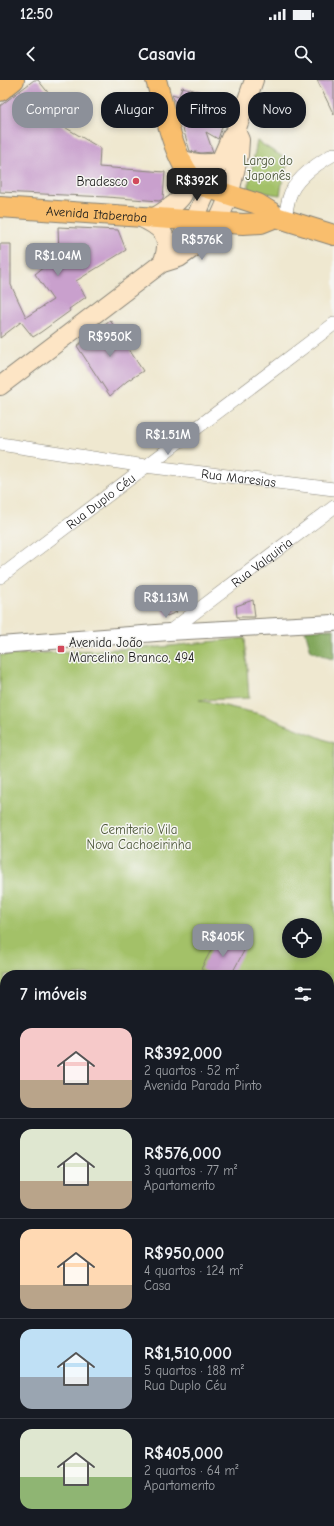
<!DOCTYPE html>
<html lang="pt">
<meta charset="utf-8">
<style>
body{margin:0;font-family:"Comic Neue",sans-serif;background:#20242c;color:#f1f3f6;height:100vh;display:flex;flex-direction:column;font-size:15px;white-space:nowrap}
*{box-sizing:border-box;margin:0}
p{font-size:13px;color:#9ea1a6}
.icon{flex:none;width:22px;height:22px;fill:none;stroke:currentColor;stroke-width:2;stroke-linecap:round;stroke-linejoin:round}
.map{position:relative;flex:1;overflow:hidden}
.details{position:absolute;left:0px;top:890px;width:334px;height:556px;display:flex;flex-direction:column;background:#171b24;border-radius:16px 16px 0 0;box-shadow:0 2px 6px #0003}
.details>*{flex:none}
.top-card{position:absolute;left:12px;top:12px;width:310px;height:36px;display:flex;gap:8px}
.controls{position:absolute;left:282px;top:838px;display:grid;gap:8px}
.controls a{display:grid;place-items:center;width:40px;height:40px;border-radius:50%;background:#171b24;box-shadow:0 2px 6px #0003;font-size:20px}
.price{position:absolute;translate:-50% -34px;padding:0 9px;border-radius:8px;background:#8c9099;color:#fff;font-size:13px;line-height:26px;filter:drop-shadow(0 1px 2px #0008)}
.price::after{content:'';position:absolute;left:50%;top:24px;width:12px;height:9px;margin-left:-6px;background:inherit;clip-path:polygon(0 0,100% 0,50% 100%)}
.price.selected{background:#222;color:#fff}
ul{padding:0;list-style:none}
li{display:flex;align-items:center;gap:12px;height:100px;padding:0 20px}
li+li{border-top:1px solid #363941}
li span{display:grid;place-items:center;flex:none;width:112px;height:80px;border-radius:12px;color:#555}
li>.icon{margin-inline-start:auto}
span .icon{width:48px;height:48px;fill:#fffc;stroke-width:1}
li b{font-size:17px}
h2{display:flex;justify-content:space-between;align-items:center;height:48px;padding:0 20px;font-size:17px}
.pill{padding:0 14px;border-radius:16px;background:#171b24;box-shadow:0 2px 6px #0003;font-size:14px;line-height:36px}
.pill.selected{background:#8c9099;color:#fff}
.status{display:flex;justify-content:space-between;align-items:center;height:28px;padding:0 20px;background:#171b24;direction:ltr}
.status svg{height:11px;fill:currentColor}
header{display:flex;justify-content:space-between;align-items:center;height:52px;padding:0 20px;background:#171b24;font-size:18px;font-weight:700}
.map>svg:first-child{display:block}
.green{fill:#a3c168;stroke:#606e42;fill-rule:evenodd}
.forest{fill:#82a75c;stroke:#4f623c}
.building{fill:#c9a0cd}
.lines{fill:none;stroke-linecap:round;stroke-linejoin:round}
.minor-casing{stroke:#868276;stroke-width:14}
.tertiary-casing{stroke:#868276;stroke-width:18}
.secondary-casing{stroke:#868276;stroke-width:20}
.primary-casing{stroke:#868276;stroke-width:22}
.minor{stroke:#fff;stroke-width:13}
.tertiary{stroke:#fff;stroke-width:16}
.secondary{stroke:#fde5c5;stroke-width:18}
.primary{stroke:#f9be6d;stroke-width:20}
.poi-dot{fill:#d1495b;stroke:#f6f6f2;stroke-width:1.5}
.labels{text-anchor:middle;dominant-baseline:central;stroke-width:3;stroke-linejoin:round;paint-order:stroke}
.park-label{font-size:13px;fill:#4b5637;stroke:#f6f6f2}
.poi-label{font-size:13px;fill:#1c1c1c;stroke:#f6f6f2;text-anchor:end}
.street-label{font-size:13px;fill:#1c1c1c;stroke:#f6f6f2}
</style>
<div class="status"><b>12:50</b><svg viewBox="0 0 49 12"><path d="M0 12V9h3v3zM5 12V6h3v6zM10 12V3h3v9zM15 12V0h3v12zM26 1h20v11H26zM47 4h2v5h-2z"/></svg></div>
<header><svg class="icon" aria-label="back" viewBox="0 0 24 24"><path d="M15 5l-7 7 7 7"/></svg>Casavia<svg class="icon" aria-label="search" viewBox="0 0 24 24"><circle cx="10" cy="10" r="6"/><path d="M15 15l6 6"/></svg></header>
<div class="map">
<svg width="334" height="1446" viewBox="0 0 334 1446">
<rect width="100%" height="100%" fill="#f6f6f2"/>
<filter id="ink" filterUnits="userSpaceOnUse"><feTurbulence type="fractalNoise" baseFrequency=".025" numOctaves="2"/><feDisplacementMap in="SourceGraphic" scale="8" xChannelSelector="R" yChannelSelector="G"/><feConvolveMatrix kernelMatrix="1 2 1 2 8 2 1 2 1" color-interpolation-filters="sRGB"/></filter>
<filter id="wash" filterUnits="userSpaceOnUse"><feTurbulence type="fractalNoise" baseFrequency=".012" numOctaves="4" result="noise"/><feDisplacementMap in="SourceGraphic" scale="16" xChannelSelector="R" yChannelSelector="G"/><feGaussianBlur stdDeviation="0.9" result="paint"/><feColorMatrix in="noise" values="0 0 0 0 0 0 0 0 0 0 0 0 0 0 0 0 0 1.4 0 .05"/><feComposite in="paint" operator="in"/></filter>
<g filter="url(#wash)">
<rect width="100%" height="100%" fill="#efe8d0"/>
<!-- green -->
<path class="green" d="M257 61 283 77 288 82 283 98 280 115 253 111 249 109V103Z
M245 558 249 618 199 620 260 634 334 663V1211L329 1210V895H5V1164L0 1163V575L161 567ZM289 845H315V871H289Z"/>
<!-- forest -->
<path class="forest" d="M334 549V580L311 571 305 550Z"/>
<g id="blocks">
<!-- building -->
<path class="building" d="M34 0H38L66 35 56 42 100 68 99 87 165 92 163 119 159 121 107 117 0 112V26Z
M317 0H334V35Z
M182 7 231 20 218 59 206 52 213 72 201 73 190 71 172 14 179 16Z
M58 147 118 150 126 170 76 201 86 217 69 229 70 231 41 252 33 257 21 242 0 258V164H11V205L26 237 53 220 35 194 59 175Z
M110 240 143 291 127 301 110 316 77 266Z
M159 511 177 532 167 536 153 518Z
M253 520 255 537H237L236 526Z
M219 855 245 869 231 895H212L201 889Z"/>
</g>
</g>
<g filter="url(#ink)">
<use href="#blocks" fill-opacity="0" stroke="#868276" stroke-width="1"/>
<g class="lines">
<!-- minor casing -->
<g class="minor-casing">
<g id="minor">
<path d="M285 140C286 132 287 125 289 118 294 99 318 83 334 74"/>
<path id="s1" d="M0 364 145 386 334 409"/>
<path id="s2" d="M0 497 334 244"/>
<path id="s3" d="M169 552 334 427"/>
<path d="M329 1401 334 1402"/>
<path d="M0 1415 5 1417"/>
<path d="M44 1441 48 1446"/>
<path d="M243 1446V1441"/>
<path d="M297 1446V1441"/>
</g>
</g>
<!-- tertiary casing -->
<g class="tertiary-casing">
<path id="tertiary" d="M0 565 169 552 334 543"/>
</g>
<!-- secondary casing -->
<g class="secondary-casing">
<path id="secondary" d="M181 79C195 84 207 85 220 81
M139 137C161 147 172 155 163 181
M153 138C181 120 192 118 182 82
M163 183 179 178 203 161 217 143 229 116 239 75 240 60 236 51
M0 306 162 183 194 141 231 56 236 51 254 0"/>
</g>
<!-- primary casing -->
<g class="primary-casing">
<g id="primary">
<path d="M156 0C165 31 174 85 199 105L258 124 271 132 276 137 334 155"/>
<path d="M0 11 14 0"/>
<path id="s4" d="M0 127 243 144 261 143 276 137"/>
</g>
</g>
<!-- minor -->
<use href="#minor" class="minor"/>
<!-- tertiary -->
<use href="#tertiary" class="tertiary"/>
<!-- secondary -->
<use href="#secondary" class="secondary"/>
<!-- primary -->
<use href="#primary" class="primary"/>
</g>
</g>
<!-- markers -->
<g class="poi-dot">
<circle cx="136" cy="101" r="4"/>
<rect x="57" y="565" width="8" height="8" rx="2"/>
</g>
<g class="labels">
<!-- park labels -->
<g class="park-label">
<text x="268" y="80">Largo do<tspan x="268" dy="15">Japonês</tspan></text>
<text x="139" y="749">Cemiterio Vila<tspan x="139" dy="15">Nova Cachoeirinha</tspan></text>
</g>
<!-- poi labels -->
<g class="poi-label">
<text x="128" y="101">Bradesco</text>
<text x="69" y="562" text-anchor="start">Avenida João<tspan x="69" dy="15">Marcelino Branco, 494</tspan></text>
</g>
<!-- street labels -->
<g class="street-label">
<text stroke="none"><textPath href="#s4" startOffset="97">Avenida Itaberaba</textPath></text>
<text stroke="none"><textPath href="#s1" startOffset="241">Rua Maresias</textPath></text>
<text stroke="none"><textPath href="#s2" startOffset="126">Rua Duplo Céu</textPath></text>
<text stroke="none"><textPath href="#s3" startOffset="116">Rua Valquiria</textPath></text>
</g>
</g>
</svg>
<div class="controls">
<a><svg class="icon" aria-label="locate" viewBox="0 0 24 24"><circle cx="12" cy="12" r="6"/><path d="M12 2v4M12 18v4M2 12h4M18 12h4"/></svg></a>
</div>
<b class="price selected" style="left:197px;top:122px">R$392K</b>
<b class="price" style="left:202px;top:181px">R$576K</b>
<b class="price" style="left:58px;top:197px">R$1.04M</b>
<b class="price" style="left:110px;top:278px">R$950K</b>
<b class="price" style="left:168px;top:376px">R$1.51M</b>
<b class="price" style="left:166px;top:539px">R$1.13M</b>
<b class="price" style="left:223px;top:878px">R$405K</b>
<div class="top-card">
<a class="pill selected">Comprar</a>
<a class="pill">Alugar</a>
<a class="pill">Filtros</a>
<a class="pill">Novo</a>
</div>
<section class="details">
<h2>7 imóveis<svg class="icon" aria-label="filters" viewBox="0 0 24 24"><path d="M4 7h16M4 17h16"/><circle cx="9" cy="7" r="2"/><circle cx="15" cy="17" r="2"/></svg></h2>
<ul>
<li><span style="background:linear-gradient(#f6c9c9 65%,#b9a48a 0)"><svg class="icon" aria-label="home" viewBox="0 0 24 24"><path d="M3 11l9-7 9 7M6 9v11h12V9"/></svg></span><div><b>R$392,000</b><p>2 quartos · 52 m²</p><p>Avenida Parada Pinto</p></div></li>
<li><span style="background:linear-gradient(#dfe7d0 65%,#b9a48a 0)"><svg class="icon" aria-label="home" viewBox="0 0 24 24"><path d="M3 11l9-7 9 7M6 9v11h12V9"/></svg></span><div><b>R$576,000</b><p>3 quartos · 77 m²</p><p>Apartamento</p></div></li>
<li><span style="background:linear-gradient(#ffd9b3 70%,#b9a48a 0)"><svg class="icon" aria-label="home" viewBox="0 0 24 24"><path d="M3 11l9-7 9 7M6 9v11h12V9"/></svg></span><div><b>R$950,000</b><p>4 quartos · 124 m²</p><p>Casa</p></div></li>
<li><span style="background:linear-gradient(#bfe0f5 60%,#9aa5b1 0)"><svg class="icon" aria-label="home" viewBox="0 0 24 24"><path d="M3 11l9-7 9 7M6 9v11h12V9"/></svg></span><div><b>R$1,510,000</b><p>5 quartos · 188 m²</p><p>Rua Duplo Céu</p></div></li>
<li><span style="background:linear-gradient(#dfe7d0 60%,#8fb573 0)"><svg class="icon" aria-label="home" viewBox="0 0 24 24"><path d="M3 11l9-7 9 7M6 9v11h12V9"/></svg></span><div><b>R$405,000</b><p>2 quartos · 64 m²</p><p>Apartamento</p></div></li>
</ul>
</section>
</div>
